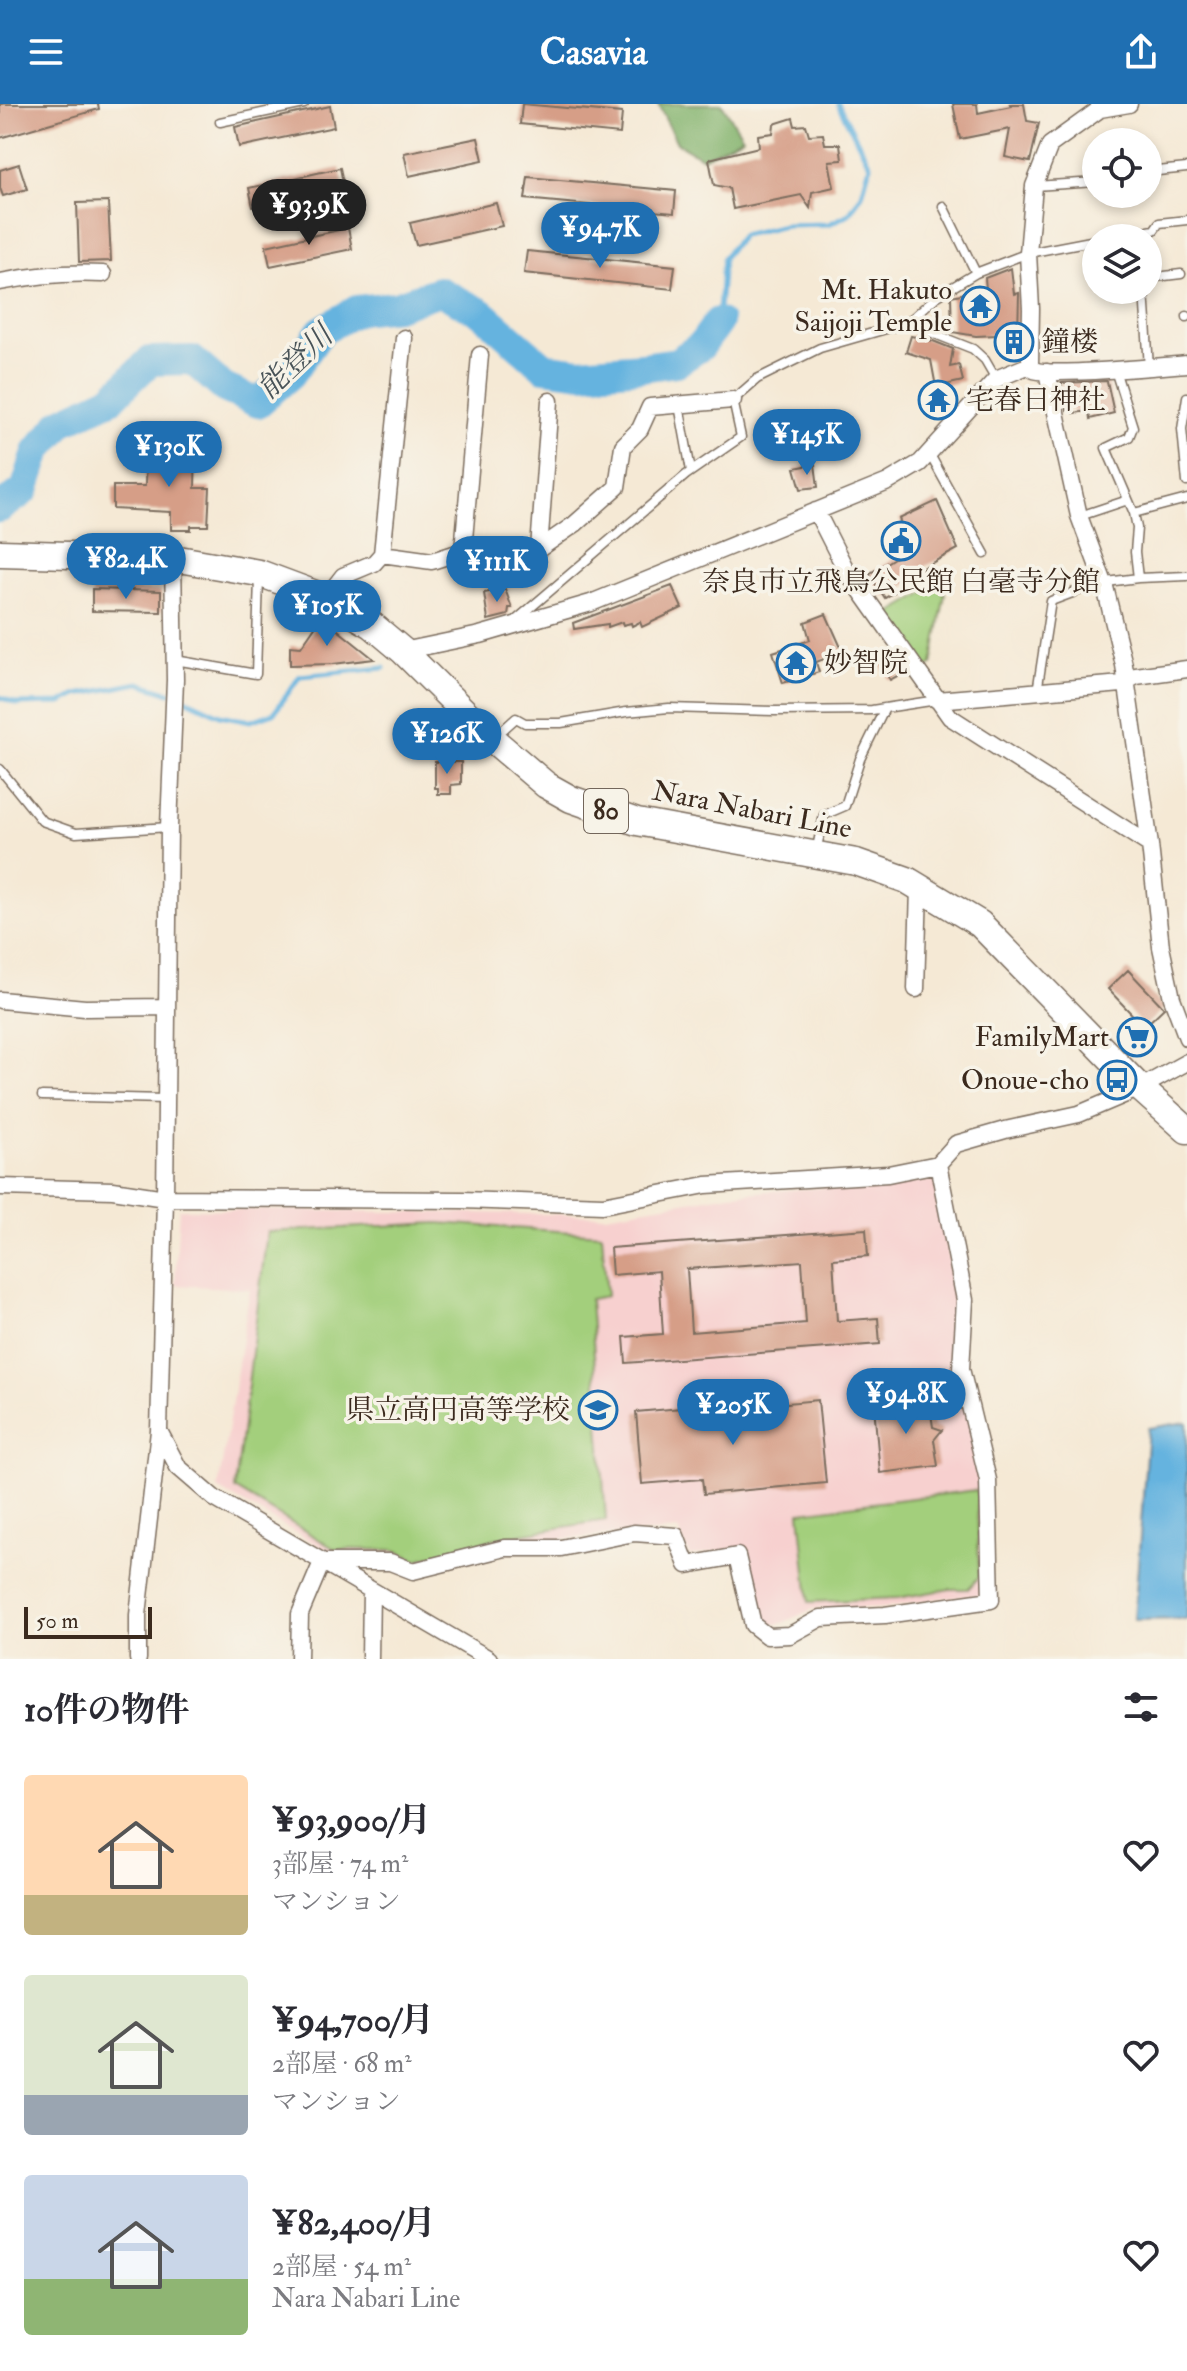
<!DOCTYPE html>
<html lang="ja">
<meta charset="utf-8">
<style>
body{margin:0;font-family:"IM FELL Double Pica","Noto Serif JP",serif;background:#f2f2f3;color:#2b2b33;height:100vh;display:flex;flex-direction:column;font-size:30px;white-space:nowrap}
*{box-sizing:border-box;margin:0}
p{font-size:26px;color:#7c7c81}
.icon{flex:none;width:44px;height:44px;fill:none;stroke:currentColor;stroke-width:2;stroke-linecap:round;stroke-linejoin:round}
.map{position:relative;height:1555px;overflow:hidden}
.panel{display:flex;flex-direction:column;background:#fff;flex:1}
.panel>*{flex:none}
.controls{position:absolute;left:1082px;top:24px;display:grid;gap:16px}
.controls a{display:grid;place-items:center;width:80px;height:80px;border-radius:50%;background:#fff;box-shadow:0 4px 12px #0003;font-size:40px}
.scale{position:absolute;left:24px;bottom:20px;width:128px;box-sizing:border-box;padding-left:8px;border:4px solid #3b2a1e;border-top:0;font-size:22px;line-height:28px;white-space:nowrap;color:#3b2a1e;-webkit-text-stroke:6px #f7f3e8;paint-order:stroke}
.price{position:absolute;translate:-50% -68px;padding:0 18px;border-radius:28px;background:#1f6fb2;color:#fff;font-size:26px;line-height:52px;filter:drop-shadow(0 2px 4px #0008)}
.price::after{content:'';position:absolute;left:50%;top:48px;width:24px;height:18px;margin-left:-12px;background:inherit;clip-path:polygon(0 0,100% 0,50% 100%)}
.price.current{background:#222;color:#fff}
ul{padding:0;list-style:none}
li{display:flex;align-items:center;gap:24px;height:200px;padding:0 24px}
li span{display:grid;place-items:center;flex:none;width:224px;height:160px;border-radius:8px;color:#555}
li>.icon{margin-inline-start:auto}
span .icon{width:96px;height:96px;fill:#fffc;stroke-width:1}
li b{font-size:34px}
h2{display:flex;justify-content:space-between;align-items:center;height:96px;padding:0 24px;font-size:34px}
header{display:flex;justify-content:space-between;align-items:center;height:104px;padding:0 24px;background:#1f6fb2;color:#fff;font-size:36px;font-weight:700}
.map>svg:first-child{display:block}
.built{fill:#f7d0cf}
.green{fill:#a3cf7c;stroke:#6f7c4d;stroke-width:2}
.forest{fill:#82b26c;stroke:#5e6e45;stroke-width:2}
.water{fill:#65b3df;stroke:#506e7e;stroke-width:2}
.lines{fill:none;stroke-linecap:round;stroke-linejoin:round}
.stream{stroke:#65b3df;stroke-width:5}
.river{stroke:#65b3df;stroke-width:30}
.building{fill:#d69e87;fill-rule:evenodd}
.lane-casing{stroke:#7c6d5e;stroke-width:11}
.street-casing{stroke:#7c6d5e;stroke-width:19}
.primary-casing{stroke:#7c6d5e;stroke-width:29}
.lane{stroke:#fff;stroke-width:8}
.street{stroke:#fff;stroke-width:16}
.primary{stroke:#fff;stroke-width:26}
.labels{text-anchor:middle;dominant-baseline:central;stroke-width:7;stroke-linejoin:round;paint-order:stroke}
.shield{fill:#f7f3e8;stroke:#73665b;stroke-width:2}
.shield-label{font-size:26px;font-weight:bold;fill:#3b2a1e}
.poi-label{font-size:28px;fill:#3b2a1e;stroke:#f7f3e8;text-anchor:end}
.street-label{font-size:28px;fill:#3b2a1e;stroke:#f7f3e8}
.water-label{font-size:30px;font-style:italic;fill:#485358;stroke:#f7f3e8}
</style>
<header><svg class="icon" aria-label="menu" viewBox="0 0 24 24"><path d="M4 6h16M4 12h16M4 18h16"/></svg>Casavia<svg class="icon" aria-label="share" viewBox="0 0 24 24"><path d="M12 15V3M7 8l5-5 5 5M5 13v7h14v-7"/></svg></header>
<div class="map">
<svg width="1187" height="1555" viewBox="0 0 1187 1555">
<rect width="100%" height="100%" fill="#f7f3e8"/>
<filter id="ink" filterUnits="userSpaceOnUse"><feTurbulence type="fractalNoise" baseFrequency=".0125" numOctaves="2"/><feDisplacementMap in="SourceGraphic" scale="16" xChannelSelector="R" yChannelSelector="G"/><feConvolveMatrix kernelMatrix="1 2 1 2 8 2 1 2 1" color-interpolation-filters="sRGB"/></filter>
<filter id="wash" filterUnits="userSpaceOnUse"><feTurbulence type="fractalNoise" baseFrequency=".006" numOctaves="4" result="noise"/><feDisplacementMap in="SourceGraphic" scale="32" xChannelSelector="R" yChannelSelector="G"/><feGaussianBlur stdDeviation="1.8" result="paint"/><feColorMatrix in="noise" values="0 0 0 0 0 0 0 0 0 0 0 0 0 0 0 0 0 1.4 0 .05"/><feComposite in="paint" operator="in"/></filter>
<g filter="url(#wash)">
<rect width="100%" height="100%" fill="#f5e9d5"/>
<!-- built -->
<path class="built" d="M936 1076 959 1213 982 1378 990 1480 982 1491 947 1493 887 1503 813 1505 780 1520H770L757 1511 739 1444 690 1452 678 1426 504 1439 419 1461 392 1450H334L218 1385 250 1185 175 1181 179 1105 606 1111 730 1090Z"/>
<!-- green -->
<path class="green" d="M937 481 945 490 932 561 924 566 887 511Z
M438 1119 602 1130 607 1192 590 1195 606 1416 498 1434 417 1456 395 1446 335 1445 235 1385 267 1128Z
M977 1386 979 1473 968 1485H950L897 1494 809 1498 800 1408Z"/>
<!-- forest -->
<path class="forest" d="M658 0H722L743 33 703 54 677 39Z"/>
<!-- water -->
<path class="water" d="M1187 1318V1515L1134 1516 1148 1324Z"/>
<g class="lines">
<!-- stream -->
<path class="stream" d="M718 218 723 154 742 131 784 121 829 120 849 110 862 90 870 61 838 0
M179 592 220 611 251 617 274 609 300 572 384 564
M0 593 17 600 61 599 77 591 139 579 170 589"/>
<!-- river -->
<path class="river" d="M0 404 25 386 38 346 62 318 111 295 150 257 192 256 224 284 258 299 291 270 321 227 357 206 396 202 439 187 482 209 544 263 581 268 642 263 677 258 701 242 718 218"/>
</g>
<g id="blocks">
<!-- building -->
<path class="building" d="M0 0H98L99 5 0 34Z
M522 0 622 9 620 30 520 20Z
M953 0H977L978 9 1011 2 1010 0H1024L1027 17 1039 19 1030 58 1005 53 1010 25 960 35Z
M330 2 334 23 239 43 235 23Z
M793 14 795 22 806 21 809 31 823 30 825 40H840L842 56 829 57 834 83 812 88 810 104 801 91 733 105 729 84 714 81 709 55 759 43 758 31 773 29 774 20Z
M478 34 483 56 409 72 404 49Z
M19 60 27 85 3 92 0 84V66Z
M340 64 344 83 253 103 249 84Z
M528 73 676 87 674 109 525 95Z
M108 98 111 157 79 158 77 99Z
M496 99 502 122 416 141 410 119Z
M348 124 352 145 270 162 266 142Z
M527 147 675 162 672 185 524 169Z
M1011 164 1014 190 1019 189 1018 230 976 232 952 228 951 192 986 185 985 174Z
M911 232 933 237 953 245 950 263 959 261 963 277 936 283 931 256 906 248Z
M1107 277 1114 309 1090 315 1089 307 1073 309V305L1067 306 1061 279Z
M175 335 196 338 195 384H210L208 422H191V426H171V408L113 405V382H145L146 352H174Z
M815 360 818 383 801 385 795 364Z
M937 397 958 445 922 464 925 468 885 494 869 470 911 443 899 415Z
M672 482 682 504 642 523 640 518 632 522 631 519 623 521 622 518 608 523V520L574 525 573 519Z
M92 485 161 487V508L92 507Z
M505 485 512 504H509L508 511 488 516 484 489Z
M826 510 843 548 816 558 819 568 783 579 773 548 810 536 805 518Z
M321 514 339 527 374 555 333 560 290 561V542L301 543Z
M890 551 901 570 890 576 879 558Z
M435 658H461V680L451 681V690H438V684H435Z
M1128 866 1164 904 1144 923 1108 885Z
M866 1125 868 1152 833 1155 837 1217 878 1214 880 1240 626 1259 624 1233 663 1230 659 1167 612 1171 610 1144ZM802 1157 806 1219 691 1228 687 1165Z
M818 1296 826 1379 704 1390 702 1375 642 1380 636 1308 693 1303V1308Z
M929 1296 933 1323 942 1326 934 1336 938 1362 880 1369 874 1302Z"/>
</g>
</g>
<g filter="url(#ink)">
<use href="#blocks" fill-opacity="0" stroke="#7c6d5e" stroke-width="2"/>
<g class="lines">
<!-- lane casing -->
<g class="lane-casing">
<path id="lane" d="M220 18 304 0
M1148 68 1187 64
M1035 82 1096 78
M943 102 976 169
M1110 134 1154 126 1159 119 1187 116
M1148 174 1181 170
M1144 186 1149 264
M1187 212V213
M907 219 973 245 985 256 996 275
M1115 266 1133 323 1129 333 1106 344 1134 409 1137 424 1135 448 1138 474
M1187 293 1182 325 1187 378
M679 301 691 367
M929 349 985 450
M1134 409 1187 395
M1080 412 1128 396
M515 517 686 371 741 333 733 296 757 275 820 244 907 219 936 193 976 169 1028 149 1096 136
M175 556 256 570 259 474
M1037 588 1051 497 1099 479 1138 474 1187 472
M496 632 516 614 525 619H561L626 608 669 604 775 607 872 606 937 596
M0 665 42 717 76 729 169 723
M816 748 824 711 845 702 860 655 885 604
M42 992 165 995"/>
</g>
<!-- street casing -->
<g class="street-casing">
<path id="street" d="M1099 0 1100 5 1050 41 1034 82 1028 149 1031 205 1030 261C1031 263 1032 265 1034 266 1049 273 1164 262 1187 260
M1100 5 1129 0
M0 178C35 171 67 168 103 170
M1047 268 1079 412 1104 479 1124 561 1150 741 1161 843 1172 894 1187 934
M816 407 846 466 950 613 1150 741
M539 445 575 420 617 383 623 342 640 325 650 303 733 296
M463 447 527 456 539 445 550 297
M382 450 432 457 463 447 480 251
M326 494 343 472 374 459 382 450 404 234
M403 547 480 531 591 499 888 378 920 359 996 275 1030 261
M937 596 1122 580 1136 572 1187 565
M916 885 919 784
M0 896 85 904 166 903
M0 1083 113 1086 165 1094 462 1096 603 1101 706 1081 888 1070 938 1060 956 1040 1005 1026 1079 1010 1140 984 1187 958
M159 1327 178 1363 214 1394 489 1555
M138 1555V1511L159 1327 165 1094 169 723 175 576 173 454
M299 1555 300 1510 322 1458H390L413 1467 505 1444H561L634 1429 676 1432 687 1461 737 1452 753 1521 767 1532 790 1531 821 1514 885 1511 991 1496 988 1376 961 1265 965 1196 938 1060
M370 1555 371 1486"/>
</g>
<!-- primary casing -->
<g class="primary-casing">
<path id="primary" d="M0 449 173 454 259 469 326 494 372 521 403 547 492 635 546 681 571 695 637 718 856 758 907 776 980 820 1140 984 1187 1026"/>
</g>
<!-- lane -->
<use href="#lane" class="lane"/>
<!-- street -->
<use href="#street" class="street"/>
<!-- primary -->
<use href="#primary" class="primary"/>
</g>
</g>
<!-- icons -->
<defs>
<g id="temple-ring" transform="scale(2)"><circle r="9.5" fill="#f7f3e8" stroke="#1f6fb2" stroke-width="1.5"/><path d="M0-6L5-2H3V0L6.5 2.5H4V6H1.5V3h-3V6H-4V2.5H-6.5L-3 0V-2H-5Z" fill="#1f6fb2"/></g>
<g id="building-ring" transform="scale(2)"><circle r="9.5" fill="#f7f3e8" stroke="#1f6fb2" stroke-width="1.5"/><path d="M-4-6H4V6H1V3H-1V6H-4ZM-2.5-4.3h1.7v1.8h-1.7ZM.8-4.3h1.7v1.8H.8ZM-2.5-1h1.7V.8h-1.7ZM.8-1h1.7V.8H.8Z" fill="#1f6fb2"/></g>
<g id="civic-ring" transform="scale(2)"><circle r="9.5" fill="#f7f3e8" stroke="#1f6fb2" stroke-width="1.5"/><path d="M-.6-6.5H3V-4.5H.6V-3L4-1V1h2V6H-6V1h2V-1L-.6-3ZM-1.2 2.5V6h2.4V2.5Z" fill="#1f6fb2"/></g>
<g id="supermarket-ring" transform="scale(2)"><circle r="9.5" fill="#f7f3e8" stroke="#1f6fb2" stroke-width="1.5"/><path d="M-6-5.5h2.5l.6 2H6L4.5 2H-2.5L-4.4-4H-6ZM-1.5 3.2a1.3 1.3 0 1 0 .1 0ZM3 3.2a1.3 1.3 0 1 0 .1 0Z" fill="#1f6fb2"/></g>
<g id="bus-ring" transform="scale(2)"><circle r="9.5" fill="#f7f3e8" stroke="#1f6fb2" stroke-width="1.5"/><path d="M-5-6H5V4H4V6H2V4H-2V6H-4V4H-5ZM-3.5-4V0h7V-4ZM-3.5 1.2v1.5H-2V1.2ZM2 1.2v1.5H3.5V1.2Z" fill="#1f6fb2"/></g>
<g id="school-ring" transform="scale(2)"><circle r="9.5" fill="#f7f3e8" stroke="#1f6fb2" stroke-width="1.5"/><path d="M0-5L7-2L0 1L-7-2ZM-4 1L0 2.5L4 1V4Q0 6-4 4Z" fill="#1f6fb2"/></g>
</defs>
<g fill-rule="evenodd">
<use href="#temple-ring" x="980" y="202"/>
<use href="#building-ring" x="1014" y="238"/>
<use href="#temple-ring" x="938" y="296"/>
<use href="#civic-ring" x="901" y="437"/>
<use href="#temple-ring" x="796" y="559"/>
<use href="#supermarket-ring" x="1137" y="933"/>
<use href="#bus-ring" x="1117" y="976"/>
<use href="#school-ring" x="598" y="1306"/>
</g>
<g class="labels">
<!-- shield labels -->
<rect class="shield" x="584" y="685" width="44" height="44" rx="6"/>
<g class="shield-label">
<text x="606" y="707">80</text>
</g>
<!-- poi labels -->
<g class="poi-label">
<text x="952" y="186">Mt. Hakuto<tspan x="952" dy="32">Saijoji Temple</tspan></text>
<text x="1042" y="238" text-anchor="start">鐘楼</text>
<text x="966" y="296" text-anchor="start">宅春日神社</text>
<text x="901" y="478" text-anchor="middle">奈良市立飛鳥公民館 白毫寺分館</text>
<text x="824" y="559" text-anchor="start">妙智院</text>
<text x="1109" y="933">FamilyMart</text>
<text x="1089" y="976">Onoue-cho</text>
<text x="570" y="1306">県立高円高等学校</text>
</g>
<!-- street labels -->
<g class="street-label">
<text transform="translate(752 706) rotate(11)">Nara Nabari Line</text>
</g>
<!-- water labels -->
<g class="water-label">
<text transform="translate(295 258) rotate(-44)">能登川</text>
</g>
</g>
</svg>
<div class="controls">
<a><svg class="icon" aria-label="locate" viewBox="0 0 24 24"><circle cx="12" cy="12" r="6"/><path d="M12 2v4M12 18v4M2 12h4M18 12h4"/></svg></a>
<a><svg class="icon" aria-label="layers" viewBox="0 0 24 24"><path d="M12 4l9 5-9 5-9-5zM3 14l9 5 9-5"/></svg></a>
</div>
<div class="scale">50 m</div>
<b class="price current" style="left:309px;top:143px">¥93.9K</b>
<b class="price" style="left:600px;top:166px">¥94.7K</b>
<b class="price" style="left:807px;top:373px">¥145K</b>
<b class="price" style="left:169px;top:385px">¥130K</b>
<b class="price" style="left:126px;top:497px">¥82.4K</b>
<b class="price" style="left:497px;top:500px">¥111K</b>
<b class="price" style="left:327px;top:544px">¥105K</b>
<b class="price" style="left:447px;top:672px">¥126K</b>
<b class="price" style="left:906px;top:1332px">¥94.8K</b>
<b class="price" style="left:733px;top:1343px">¥205K</b>
</div>
<section class="panel">
<h2>10件の物件<svg class="icon" aria-label="filters" viewBox="0 0 24 24"><path d="M4 7h16M4 17h16"/><circle cx="9" cy="7" r="2"/><circle cx="15" cy="17" r="2"/></svg></h2>
<ul>
<li><span style="background:linear-gradient(#ffd9b3 75%,#c2b280 0)"><svg class="icon" aria-label="home" viewBox="0 0 24 24"><path d="M3 11l9-7 9 7M6 9v11h12V9"/></svg></span><div><b>¥93,900/月</b><p>3部屋 · 74 m²</p><p>マンション</p></div><svg class="icon" aria-label="heart" viewBox="0 0 24 24"><path d="M12 20l-8-8c-3-5 5-10 8-4 3-6 11-1 8 4z"/></svg></li>
<li><span style="background:linear-gradient(#dfe7d0 75%,#9aa5b1 0)"><svg class="icon" aria-label="home" viewBox="0 0 24 24"><path d="M3 11l9-7 9 7M6 9v11h12V9"/></svg></span><div><b>¥94,700/月</b><p>2部屋 · 68 m²</p><p>マンション</p></div><svg class="icon" aria-label="heart" viewBox="0 0 24 24"><path d="M12 20l-8-8c-3-5 5-10 8-4 3-6 11-1 8 4z"/></svg></li>
<li><span style="background:linear-gradient(#c9d6e8 65%,#8fb573 0)"><svg class="icon" aria-label="home" viewBox="0 0 24 24"><path d="M3 11l9-7 9 7M6 9v11h12V9"/></svg></span><div><b>¥82,400/月</b><p>2部屋 · 54 m²</p><p>Nara Nabari Line</p></div><svg class="icon" aria-label="heart" viewBox="0 0 24 24"><path d="M12 20l-8-8c-3-5 5-10 8-4 3-6 11-1 8 4z"/></svg></li>
</ul>
</section>
